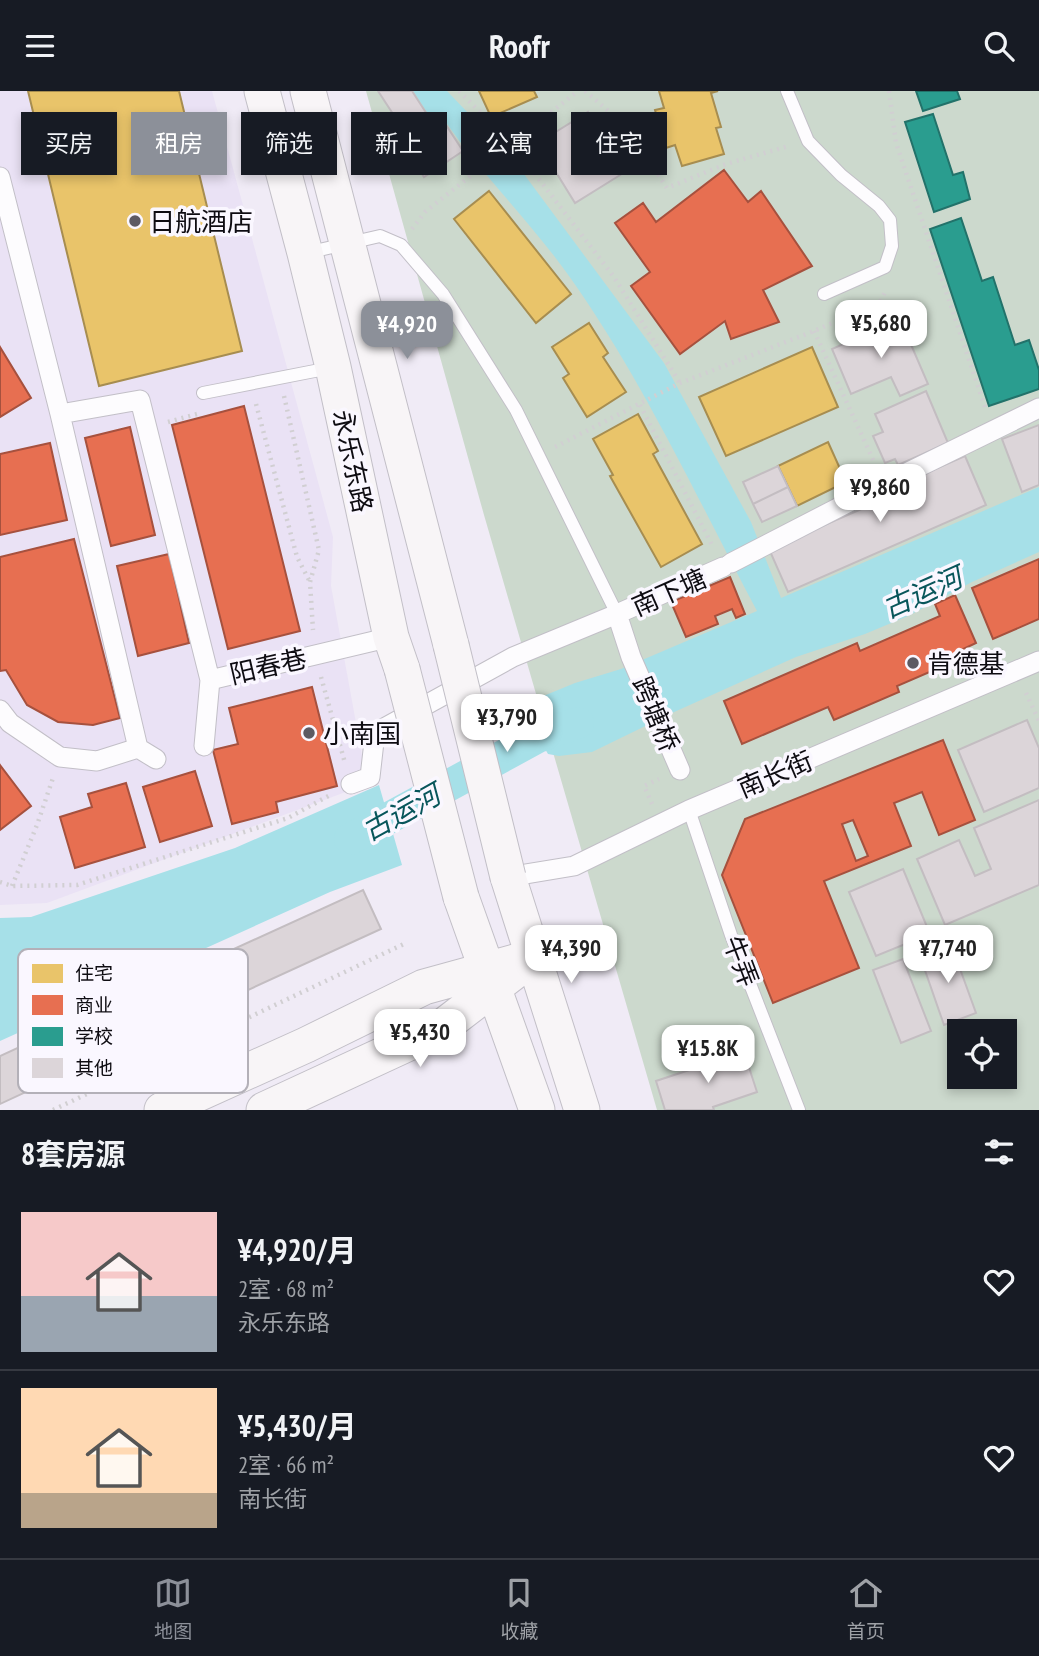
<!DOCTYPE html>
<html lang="zh">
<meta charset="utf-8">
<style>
body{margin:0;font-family:"PT Sans Narrow","Noto Sans SC",sans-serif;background:#20242c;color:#f1f3f6;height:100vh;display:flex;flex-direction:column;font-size:26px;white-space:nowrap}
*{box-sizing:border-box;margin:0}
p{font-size:23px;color:#9ea1a6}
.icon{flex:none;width:38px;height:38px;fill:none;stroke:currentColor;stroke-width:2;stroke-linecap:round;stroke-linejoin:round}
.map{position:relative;height:1019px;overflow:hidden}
.details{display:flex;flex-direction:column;background:#171b24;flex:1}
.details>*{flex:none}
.guide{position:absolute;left:21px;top:21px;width:998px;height:63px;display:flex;gap:14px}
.controls{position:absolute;left:947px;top:928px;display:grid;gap:14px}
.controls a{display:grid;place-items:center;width:70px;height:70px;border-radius:0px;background:#171b24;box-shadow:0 4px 10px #0003;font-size:35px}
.price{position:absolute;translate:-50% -60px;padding:0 16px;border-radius:14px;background:#fff;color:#222;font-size:23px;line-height:46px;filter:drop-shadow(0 2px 4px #0008)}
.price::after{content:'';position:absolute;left:50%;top:42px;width:21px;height:16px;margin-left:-10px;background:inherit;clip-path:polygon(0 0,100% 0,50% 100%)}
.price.on{background:#8c9099;color:#fff}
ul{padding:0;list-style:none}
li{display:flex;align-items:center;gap:21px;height:175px;padding:0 21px}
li+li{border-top:2px solid #363941}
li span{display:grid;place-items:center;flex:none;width:196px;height:140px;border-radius:0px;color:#555}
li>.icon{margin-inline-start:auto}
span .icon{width:84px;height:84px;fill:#fffc;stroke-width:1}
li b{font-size:30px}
h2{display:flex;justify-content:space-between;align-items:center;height:84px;padding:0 21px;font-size:30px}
.chip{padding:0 24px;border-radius:0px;background:#171b24;box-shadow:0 4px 10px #0003;font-size:24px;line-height:63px}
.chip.on{background:#8c9099;color:#fff}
header{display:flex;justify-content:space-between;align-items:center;height:91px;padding:0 21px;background:#171b24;font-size:32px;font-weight:600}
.tabs{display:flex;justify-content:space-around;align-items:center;height:98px;border-top:2px solid #363941;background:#171b24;font-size:19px;color:#9ea1a6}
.tabs a{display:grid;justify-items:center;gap:4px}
.tabs .on{color:#8c9099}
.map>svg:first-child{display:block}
.built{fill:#eae2f5}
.green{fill:#ccd9cd;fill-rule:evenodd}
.water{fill:#a6e0e8}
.homes{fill:#e9c46a;stroke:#a78d50;stroke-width:2}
.shops{fill:#e76f51;stroke:#a6513e;stroke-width:2;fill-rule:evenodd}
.schools{fill:#2a9d8f;stroke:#22726a;stroke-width:2}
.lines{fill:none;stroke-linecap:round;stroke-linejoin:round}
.canal{stroke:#a6e0e8;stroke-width:32}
.building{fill:#dcd5d9;stroke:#c3bdc1;stroke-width:2}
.service-casing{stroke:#c2bfc7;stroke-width:14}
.pedestrian-casing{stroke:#c2bfc7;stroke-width:21}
.secondary-casing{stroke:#c2bfc7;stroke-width:37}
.path{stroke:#d1cfd2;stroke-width:4.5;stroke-dasharray:2 5;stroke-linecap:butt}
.service{stroke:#fdfcfe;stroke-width:12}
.pedestrian{stroke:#fdfcfe;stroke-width:19}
.secondary{stroke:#f8f5f7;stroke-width:35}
.secondary-bridge-casing{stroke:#c2bfc7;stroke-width:37;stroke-linecap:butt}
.secondary-bridge{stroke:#f8f5f7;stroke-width:35}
.poi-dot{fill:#5d5a62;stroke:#faf7ff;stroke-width:2.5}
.labels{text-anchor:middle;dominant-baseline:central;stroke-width:7;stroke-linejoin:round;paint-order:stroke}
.poi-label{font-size:26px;fill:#0e0c12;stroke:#faf7ff;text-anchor:start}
.street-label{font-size:26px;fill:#0e0c12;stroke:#faf7ff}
.water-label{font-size:28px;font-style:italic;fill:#08565b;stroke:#faf7ff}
.key{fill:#faf7ff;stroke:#b3b0b8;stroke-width:2}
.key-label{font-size:19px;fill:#0e0c12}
</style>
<header><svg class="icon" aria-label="menu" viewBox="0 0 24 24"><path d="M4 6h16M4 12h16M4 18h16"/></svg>Roofr<svg class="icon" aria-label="search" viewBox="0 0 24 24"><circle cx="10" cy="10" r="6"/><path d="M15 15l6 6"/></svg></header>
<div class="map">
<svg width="1039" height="1019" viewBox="0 0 1039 1019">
<rect width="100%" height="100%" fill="#f0ebf6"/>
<!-- built -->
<path class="built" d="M0 0H212L333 446 331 495 363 670 370 692 47 812 0 814Z"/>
<!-- green -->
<path class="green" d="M366 0H1039V1019H657L484 424ZM959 940H1004V985H959Z"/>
<!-- water -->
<path class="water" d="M413 0H447L515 71 664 272 751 431 781 507 1039 396V461L972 491 908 525 865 543 796 566 672 622 592 661 559 665 548 663 538 646 531 616 541 606 575 592 621 578 757 520C697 407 643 289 569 185 530 130 481 83 443 27L434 32Z
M379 694 402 774 330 801 0 950V827L31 826 235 757Z"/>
<!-- homes -->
<path class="homes" d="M28 0H179L242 260 99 295Z
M479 0H534L537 6 491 26Z
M659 0H718L711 2 721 36 716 37 724 63 682 75 675 54 666 57 655 19 664 17Z
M489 100 571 203 536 232 454 128Z
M589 232 608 262 603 266 626 301 587 326 563 287 569 283 552 256Z
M812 256 838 316 726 365 699 306Z
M638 323 658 360 653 363 702 453 661 476 610 385 613 384 593 348Z
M828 351 846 391 797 415 778 375Z"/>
<!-- shops -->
<path class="shops" d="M724 79 748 111 761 100 812 175 763 199 779 231 731 248 725 230 680 263 631 195 650 181 615 132 643 112 656 131Z
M0 256 31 307 0 326Z
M244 315 300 540 228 558 172 334Z
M130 336 155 444 111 455 85 347Z
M50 352 67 429 0 444V363Z
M74 448 120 627 93 634 58 631 27 614 6 579 0 580V466Z
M169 463 189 552 138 565 117 475Z
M1039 468V528L993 548 972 497Z
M730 486 745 523 736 527 732 518 715 525 718 533 686 546 671 511Z
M955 504 976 552 959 560 962 567 897 595 899 601 834 629 828 616 742 653 724 610 857 552 860 560 940 525 935 513Z
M312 596 337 695 276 711 278 721 232 733 213 659 238 653 229 617Z
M943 649 975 729 939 744 922 701 894 712 911 755 824 790 859 877 773 912 722 784 745 728ZM853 729 868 765 856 770 842 733Z
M0 674 31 715 0 739Z
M195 680 212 735 160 751 143 696Z
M126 692 145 756 75 777 60 726 92 716 88 703Z"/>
<!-- schools -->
<path class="schools" d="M916 0H957L960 8 923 20Z
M933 23 953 84 963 81 970 108 934 121 905 31Z
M961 127 982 190 993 186 1015 254 1029 249 1039 279V298L989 315 930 138Z"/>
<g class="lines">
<!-- canal -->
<path class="canal" d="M350 748 538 646 578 632"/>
</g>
<!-- building -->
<path class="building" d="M378 0H412L434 34 442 28 463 60 424 86 403 54 410 49Z
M588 21 625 81 575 112 538 52Z
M900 228 928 293 900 305 891 286 851 303 832 258Z
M926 300 948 352 898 374 895 368 885 372 873 345 883 341 875 323Z
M1039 334V394L1022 401 1002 348Z
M965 365 986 414 788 501 769 458 894 404 891 397Z
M778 375 788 396 753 413 743 391Z
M788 396 797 415 762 431 753 413Z
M1027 629 1039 657V697L984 721 958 659Z
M1039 709V794L945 834 917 768 959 749 975 785 991 778 974 737Z
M903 778 930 843 876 865 849 801Z
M363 799 381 838 56 987 39 947Z
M951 853 976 922 944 934 920 865Z
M903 868 931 940 901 952 873 879Z
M39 947 56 987 0 1013V965Z
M744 961 757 1001 713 1016 714 1019H665L656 990Z"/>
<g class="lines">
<!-- service casing -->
<g class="service-casing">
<path id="service" d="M787 0 808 50 841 84 879 115 890 129 892 155 885 176 824 203
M306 162 380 145 401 154 443 203 516 319 617 523
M203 302 330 277
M689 719 731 844 799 1019"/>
</g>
<!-- pedestrian casing -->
<g class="pedestrian-casing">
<path id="pedestrian" d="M0 86 60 323 138 657
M60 323 140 309 210 589
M731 472 884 393 1039 317
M0 619 10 632 60 666 97 670 138 657 156 668
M204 655 210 589 391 546
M680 679 631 566 617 523 723 476
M351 693 370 686 375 642 513 566 617 523
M508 786 574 775 689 719 1039 570"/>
</g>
<!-- secondary casing -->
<g class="secondary-casing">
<path id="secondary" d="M262 0 305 162 333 276 391 546 402 578
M308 0 451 554
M508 786 582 1019
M461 806 537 1019
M162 1019 306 954 424 896 533 866
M264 1019 441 937 519 877"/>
</g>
<!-- path -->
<path class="path" d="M459 0 512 53 614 186 680 292
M585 0 625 34 667 97 726 73 789 55
M889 0 896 52 985 316
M412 138 425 121 578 0
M814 240 875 373
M284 305 319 459 310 491 313 539
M256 313 297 466 310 491
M640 314 713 456
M168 331 197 323
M555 356 680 292 814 240 880 211 886 199
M321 586 345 672
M1026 602 1039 630
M652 713 644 695 659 688
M0 791 12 795 77 794 288 727 332 703
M12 795 37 734 53 687
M53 1019 406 852"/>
<!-- service -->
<use href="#service" class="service"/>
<!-- pedestrian -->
<use href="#pedestrian" class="pedestrian"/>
<!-- secondary -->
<use href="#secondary" class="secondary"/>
<!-- secondary-bridge casing -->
<g class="secondary-bridge-casing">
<path id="secondary-bridge" d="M451 554 508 786
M402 578 461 806"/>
</g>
<!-- secondary-bridge -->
<use href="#secondary-bridge" class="secondary-bridge"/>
</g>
<!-- markers -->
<g class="poi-dot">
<circle cx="135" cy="130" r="7"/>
<circle cx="913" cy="572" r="7"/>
<circle cx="309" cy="642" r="7"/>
</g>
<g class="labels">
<!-- poi labels -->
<g class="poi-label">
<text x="149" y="130">日航酒店</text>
<text x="927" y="572">肯德基</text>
<text x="323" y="642">小南国</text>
</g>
<!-- street labels -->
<g class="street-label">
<text transform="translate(353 370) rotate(78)">永乐东路</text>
<text transform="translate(669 501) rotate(-24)">南下塘</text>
<text transform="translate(268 575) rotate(-13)">阳春巷</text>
<text transform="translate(656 623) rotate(67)">跨塘桥</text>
<text transform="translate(775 683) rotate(-23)">南长街</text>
<text transform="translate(741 870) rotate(69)">牛弄</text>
</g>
<!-- water labels -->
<g class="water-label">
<text transform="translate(922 501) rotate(-24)">古运河</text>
<text transform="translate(401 721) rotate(-29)">古运河</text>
</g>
</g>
<!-- legend -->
<rect x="18" y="858" width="230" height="144" rx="10" class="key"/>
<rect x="32" y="873" width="31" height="19" fill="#e9c46a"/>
<rect x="32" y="904" width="31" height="20" fill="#e76f51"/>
<rect x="32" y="936" width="31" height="19" fill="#2a9d8f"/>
<rect x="32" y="967" width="31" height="20" fill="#dcd5d9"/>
<g class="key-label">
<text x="75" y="889">住宅</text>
<text x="75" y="921">商业</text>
<text x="75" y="952">学校</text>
<text x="75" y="984">其他</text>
</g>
</svg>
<div class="controls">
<a><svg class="icon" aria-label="locate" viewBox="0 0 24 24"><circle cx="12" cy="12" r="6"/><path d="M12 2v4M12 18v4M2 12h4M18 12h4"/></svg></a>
</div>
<b class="price" style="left:881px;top:269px">¥5,680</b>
<b class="price on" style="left:407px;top:270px">¥4,920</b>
<b class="price" style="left:880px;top:433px">¥9,860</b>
<b class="price" style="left:507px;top:663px">¥3,790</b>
<b class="price" style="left:571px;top:894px">¥4,390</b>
<b class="price" style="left:948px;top:894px">¥7,740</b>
<b class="price" style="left:420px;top:978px">¥5,430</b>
<b class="price" style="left:708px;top:994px">¥15.8K</b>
<div class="guide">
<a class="chip">买房</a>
<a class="chip on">租房</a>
<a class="chip">筛选</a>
<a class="chip">新上</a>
<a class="chip">公寓</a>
<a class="chip">住宅</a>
</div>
</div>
<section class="details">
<h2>8套房源<svg class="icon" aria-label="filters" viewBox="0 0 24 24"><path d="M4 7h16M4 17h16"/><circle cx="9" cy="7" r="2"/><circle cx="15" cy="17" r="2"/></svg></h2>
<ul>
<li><span style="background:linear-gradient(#f6c9c9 60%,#9aa5b1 0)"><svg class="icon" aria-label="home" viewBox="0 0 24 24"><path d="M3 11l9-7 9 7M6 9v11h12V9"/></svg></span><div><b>¥4,920/月</b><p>2室 · 68 m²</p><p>永乐东路</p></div><svg class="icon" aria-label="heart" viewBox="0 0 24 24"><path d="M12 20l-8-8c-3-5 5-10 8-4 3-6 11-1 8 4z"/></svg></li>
<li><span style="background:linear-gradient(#ffd9b3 75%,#b9a48a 0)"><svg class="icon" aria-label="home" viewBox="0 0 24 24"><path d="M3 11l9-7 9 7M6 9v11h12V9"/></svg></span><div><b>¥5,430/月</b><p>2室 · 66 m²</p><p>南长街</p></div><svg class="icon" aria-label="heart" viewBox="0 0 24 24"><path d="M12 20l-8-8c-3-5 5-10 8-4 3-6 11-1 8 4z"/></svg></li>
</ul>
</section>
<nav class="tabs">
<a class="on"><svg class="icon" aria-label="map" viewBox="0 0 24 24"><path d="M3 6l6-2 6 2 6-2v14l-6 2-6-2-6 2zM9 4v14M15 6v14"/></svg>地图</a>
<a><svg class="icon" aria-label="saved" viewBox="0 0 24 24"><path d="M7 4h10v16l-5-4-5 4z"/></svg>收藏</a>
<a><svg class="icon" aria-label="home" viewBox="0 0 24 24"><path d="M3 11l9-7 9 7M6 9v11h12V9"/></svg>首页</a>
</nav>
